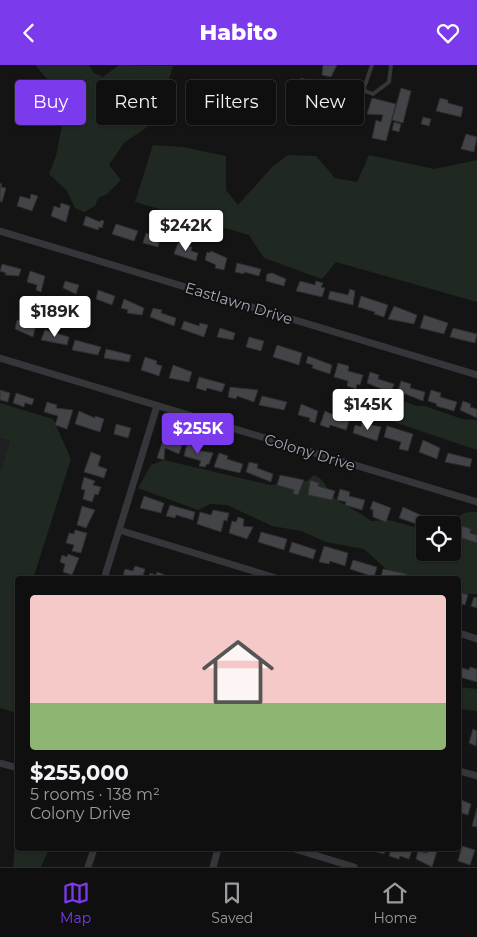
<!DOCTYPE html>
<meta charset="utf-8">
<style>
body{margin:0;font-family:Montserrat,sans-serif;background:#181819;color:#f1f3f6;height:100vh;display:flex;flex-direction:column;font-size:19px;white-space:nowrap}
*{box-sizing:border-box;margin:0}
p{font-size:16px;color:#9b9c9f}
.icon{flex:none;width:28px;height:28px;fill:none;stroke:currentColor;stroke-width:2;stroke-linecap:round;stroke-linejoin:round}
.map{position:relative;flex:1;overflow:hidden}
.sheet{position:absolute;left:15px;top:511px;width:446px;height:275px;display:flex;flex-direction:column;background:#0f0f10;border-radius:5px;box-shadow:0 1px 4px #0004,0 0 0 1px #2f2f30}
.sheet>*{flex:none}
.guide{position:absolute;left:15px;top:15px;width:448px;height:45px;display:flex;gap:10px}
.buttons{position:absolute;left:416px;top:451px;display:grid;gap:10px}
.buttons a{display:grid;place-items:center;width:45px;height:45px;border-radius:5px;background:#0f0f10;box-shadow:0 1px 4px #0004,0 0 0 1px #2f2f30;font-size:25px}
.price{position:absolute;translate:-50% -42px;padding:0 11px;border-radius:5px;background:#fff;color:#222;font-size:16px;line-height:32px;filter:drop-shadow(0 1px 2px #0008)}
.price::after{content:'';position:absolute;left:50%;top:30px;width:15px;height:11px;margin-left:-8px;background:inherit;clip-path:polygon(0 0,100% 0,50% 100%)}
.price.selected{background:#7c3aed;color:#fff}
ul{padding:0;list-style:none}
li{display:grid;align-content:center;gap:10px;height:265px;padding:0 15px}
li span{display:grid;place-items:center;height:155px;border-radius:5px;color:#555}
li>.icon{margin-inline-start:auto}
span .icon{width:90px;height:90px;fill:#fffc;stroke-width:1}
li b{font-size:21px}
.chip{padding:0 18px;border-radius:5px;background:#0f0f10;box-shadow:0 1px 4px #0004,0 0 0 1px #2f2f30;font-size:18px;line-height:45px}
.chip.selected{background:#7c3aed;color:#fff}
header{display:flex;justify-content:space-between;align-items:center;height:65px;padding:0 15px;background:#7c3aed;color:#fff;font-size:22px;font-weight:800}
.tabs{display:flex;justify-content:space-around;align-items:center;height:70px;border-top:1px solid #2f2f30;background:#0f0f10;font-size:14px;color:#9b9c9f}
.tabs a{display:grid;justify-items:center;gap:2px}
.tabs .selected{color:#7c3aed}
.map>svg:first-child{display:block}
.built{fill:#202022}
.green{fill:#202822}
.building{fill:#434448;stroke:#2e2e31}
.lines{fill:none;stroke-linecap:round;stroke-linejoin:round}
.service{stroke:#35363a;stroke-width:4}
.minor{stroke:#35363a;stroke-width:7}
.labels{text-anchor:middle;dominant-baseline:central;stroke-width:4;stroke-linejoin:round;paint-order:stroke}
.street-label{font-size:15px;fill:#a6aab5;stroke:#0f0f10}
</style>
<header><svg class="icon" aria-label="back" viewBox="0 0 24 24"><path d="M15 5l-7 7 7 7"/></svg>Habito<svg class="icon" aria-label="heart" viewBox="0 0 24 24"><path d="M12 20l-8-8c-3-5 5-10 8-4 3-6 11-1 8 4z"/></svg></header>
<div class="map">
<svg width="477" height="802" viewBox="0 0 477 802">
<rect width="100%" height="100%" fill="#141415"/>
<!-- built -->
<path class="built" d="M0 373 10 376 0 407Z"/>
<!-- green -->
<path class="green" d="M35 0H89L94 8 103 12 119 0 173 1 156 56 124 78 109 100 121 115 107 129 98 133 95 141 84 147 75 143 67 126 49 109 56 91 69 26 64 19 48 15Z
M153 80 183 82 226 91V125L238 140 273 101 288 90 316 91 335 113 357 117 369 90 434 104 477 95V237L336 197 322 214 264 193 249 170 135 137Z
M366 323 383 327 416 341H425L462 354 477 355V385L358 345 352 340Z
M0 338 53 354 71 394 33 514H18L17 648 0 643V407L10 376 0 373Z
M164 395 270 420 307 416 314 410C327 415 327 428 337 435 348 443 360 447 371 456L389 455 425 465V488H452C453 466 449 445 477 447V529H459V514H391L386 504 364 484 326 477 301 466 272 461 227 440 210 439 198 445 138 423 151 400Z
M459 622 477 624V646L459 644Z
M17 758 18 784H49L41 802H13Z"/>
<!-- building -->
<path class="building" d="M323 0H337L331 12 322 10Z
M301 13 308 15 306 22 299 20Z
M401 23 411 26 403 58 392 55Z
M372 33 396 39 386 76 372 73 376 55 381 57 383 50 367 49Z
M440 33 448 35V38L463 42 461 52 436 46Z
M423 52 431 54 429 61 421 59Z
M394 57 401 59 399 67 392 65Z
M466 69 477 72 474 87 461 84Z
M0 118 2 119 1 122 6 123 2 137 0 136Z
M31 129 38 131 32 146 17 141 20 131 30 134Z
M61 138 70 141 66 157 51 151 54 141 60 143Z
M86 151 100 157 101 155 104 156 102 163 99 162 98 165 83 160Z
M116 159 138 166 134 176 112 169Z
M146 168 160 173 158 182 143 178Z
M178 178 192 182 191 186 198 188 196 196 174 189Z
M211 186 227 193 224 205 215 203 216 200 205 195 207 187 210 188Z
M237 198 261 204 259 211 244 207V209L235 207Z
M2 199 21 204 19 211 5 210 6 208 0 206Z
M30 206 45 211 41 227 36 225 37 220 27 217Z
M272 208 286 214 284 221 266 216 267 209Z
M65 216 79 220 76 229 63 223Z
M300 216 315 220 316 216 323 218 321 222 325 223 322 232 296 226Z
M350 224 355 226 353 240 328 234 330 226 348 230Z
M98 225 115 231 112 240 96 234Z
M361 231 388 240 384 252 374 249 375 247 358 242Z
M124 234 144 243 142 250 127 248 128 245 121 243Z
M394 241 417 250 414 259 388 254Z
M153 243 162 245 161 248 176 253 174 261 150 252Z
M424 250 448 258 444 269 420 263Z
M17 255 36 260 33 272 15 264Z
M184 256 199 261 200 258 208 260 204 272 181 264Z
M220 263 235 268 233 275 217 272Z
M453 263 477 269 475 278 450 272Z
M45 265 69 272 67 280 41 275Z
M249 272 264 276 261 286 246 282Z
M75 275 101 282 98 290 72 285Z
M277 280 302 288 299 300 273 292Z
M106 284 131 290 129 297 104 293Z
M308 291 332 300 330 309 312 303 313 300 306 298Z
M145 292 157 296 156 299 162 301 159 311 141 305Z
M338 298 349 301 348 306 363 310 360 320 357 319 356 324 347 321 348 316 334 312Z
M173 300 192 307 189 317 169 313Z
M370 307 379 310 378 314 394 319 391 328 367 318Z
M199 312 225 319 222 327 207 323 206 326 196 323Z
M401 316 411 319 410 323 425 327 423 336 398 326Z
M230 322 258 325 254 337 237 331 236 334 228 332Z
M0 325 10 328 8 337 0 335Z
M431 325 441 328 440 332 457 337 454 346 436 341 437 339 428 336Z
M16 328 34 334 32 340 25 338 24 342 13 338Z
M262 331 287 337 284 345 259 340Z
M463 336 471 339 470 342 477 344V353L460 345Z
M47 337 57 340 56 343 73 345 67 364 55 360 58 351 44 347Z
M301 339 318 346 315 358 309 356 310 353 298 350Z
M79 346 95 353V351L104 354 100 367 75 359Z
M325 346 342 354 343 352 350 354 346 365 330 360 329 363 320 360Z
M362 358 381 362 377 376 353 368 355 360 361 362Z
M116 359 131 363 128 373 114 369Z
M387 361 413 369 408 386 399 384 401 377 384 372Z
M173 374 183 377 179 389 165 383 164 395 157 393 163 375 172 377Z
M423 375 440 383 437 394 419 387Z
M187 379 197 382 196 385 213 388 209 399H207L205 402 199 401 201 396 184 391Z
M91 387 101 391 98 401 107 404 104 413 84 407Z
M219 388 228 391 227 394 243 399 240 408 214 402Z
M448 388 472 394 470 402 445 397Z
M249 397 258 399 257 403 273 409 271 417 246 407Z
M280 410 304 415 298 430 293 429 294 425 277 420Z
M84 412 95 416 93 420 101 422 98 430 95 429 92 437 83 434 85 425 81 424Z
M310 415 319 418 318 421 335 426 332 435 308 430Z
M340 424 350 427 349 431 365 435 362 445 345 440 346 437 337 435Z
M144 431 164 438 161 448 140 443Z
M373 436 391 443 386 457 373 452V445L370 444Z
M170 440 195 447 193 455 176 450 175 453 166 451Z
M82 441 95 445 86 463 77 460Z
M403 442 425 452 423 461 399 453Z
M213 445 229 448 227 456 224 455 221 467 197 459 200 447 211 450Z
M238 452 244 454 243 461 253 462 247 474 229 468 232 456 236 457Z
M432 452 442 455 441 458 448 460H429Z
M462 461 471 464 470 468 477 470V478L459 472Z
M75 465 87 468 81 488 72 486 74 480 66 478 69 468 74 469Z
M261 467 287 474 284 485 258 477Z
M292 477 316 485 313 494 289 487Z
M324 481 348 488 345 501 330 496 329 499 319 497Z
M68 489 79 493 72 510 63 507 65 499 60 497 62 490 67 492Z
M353 495 377 502 374 512 350 504Z
M135 501 145 504 142 514H122L125 504 133 506Z
M383 504 407 509 406 514 381 512Z
M157 507 165 510V512L169 514H148L150 508 156 510Z
M459 527 468 530 465 540 459 538Z
M474 532 477 533V543L471 541Z
M459 602 469 605 470 602 477 604V617L459 612Z
M473 664 477 666 476 681 469 678Z
M459 734 471 739 468 750 461 748 459 751Z
M477 743V762L472 761Z
M462 781 475 785 470 800 458 796Z
M374 784H385L384 789 373 786Z
M391 784H407L412 785 409 794 400 791 399 794 389 791Z
M428 784 437 786 432 802 416 794 418 786 427 788Z"/>
<g class="lines">
<!-- service -->
<path class="service" d="M372 0 364 23 365 26 373 29 389 17 391 0"/>
<!-- minor -->
<path class="minor" d="M0 166 477 310
M0 293 477 437
M119 465 279 514
M104 514 157 341
M459 568 477 574
M0 698 18 703
M459 706 477 711
M295 784 354 802
M88 802 94 784
M213 802 218 784"/>
</g>
<g class="labels">
<!-- street labels -->
<g class="street-label">
<text transform="translate(239 238) rotate(17)">Eastlawn Drive</text>
<text transform="translate(310 387) rotate(17)">Colony Drive</text>
</g>
</g>
</svg>
<div class="buttons">
<a><svg class="icon" aria-label="locate" viewBox="0 0 24 24"><circle cx="12" cy="12" r="6"/><path d="M12 2v4M12 18v4M2 12h4M18 12h4"/></svg></a>
</div>
<b class="price" style="left:186px;top:187px">$242K</b>
<b class="price" style="left:55px;top:273px">$189K</b>
<b class="price" style="left:368px;top:366px">$145K</b>
<b class="price selected" style="left:198px;top:390px">$255K</b>
<div class="guide">
<a class="chip selected">Buy</a>
<a class="chip">Rent</a>
<a class="chip">Filters</a>
<a class="chip">New</a>
</div>
<section class="sheet">
<ul>
<li><span style="background:linear-gradient(#f6c9c9 70%,#8fb573 0)"><svg class="icon" aria-label="home" viewBox="0 0 24 24"><path d="M3 11l9-7 9 7M6 9v11h12V9"/></svg></span><div><b>$255,000</b><p>5 rooms · 138 m²</p><p>Colony Drive</p></div></li>
</ul>
</section>
</div>
<nav class="tabs">
<a class="selected"><svg class="icon" aria-label="map" viewBox="0 0 24 24"><path d="M3 6l6-2 6 2 6-2v14l-6 2-6-2-6 2zM9 4v14M15 6v14"/></svg>Map</a>
<a><svg class="icon" aria-label="saved" viewBox="0 0 24 24"><path d="M7 4h10v16l-5-4-5 4z"/></svg>Saved</a>
<a><svg class="icon" aria-label="home" viewBox="0 0 24 24"><path d="M3 11l9-7 9 7M6 9v11h12V9"/></svg>Home</a>
</nav>
